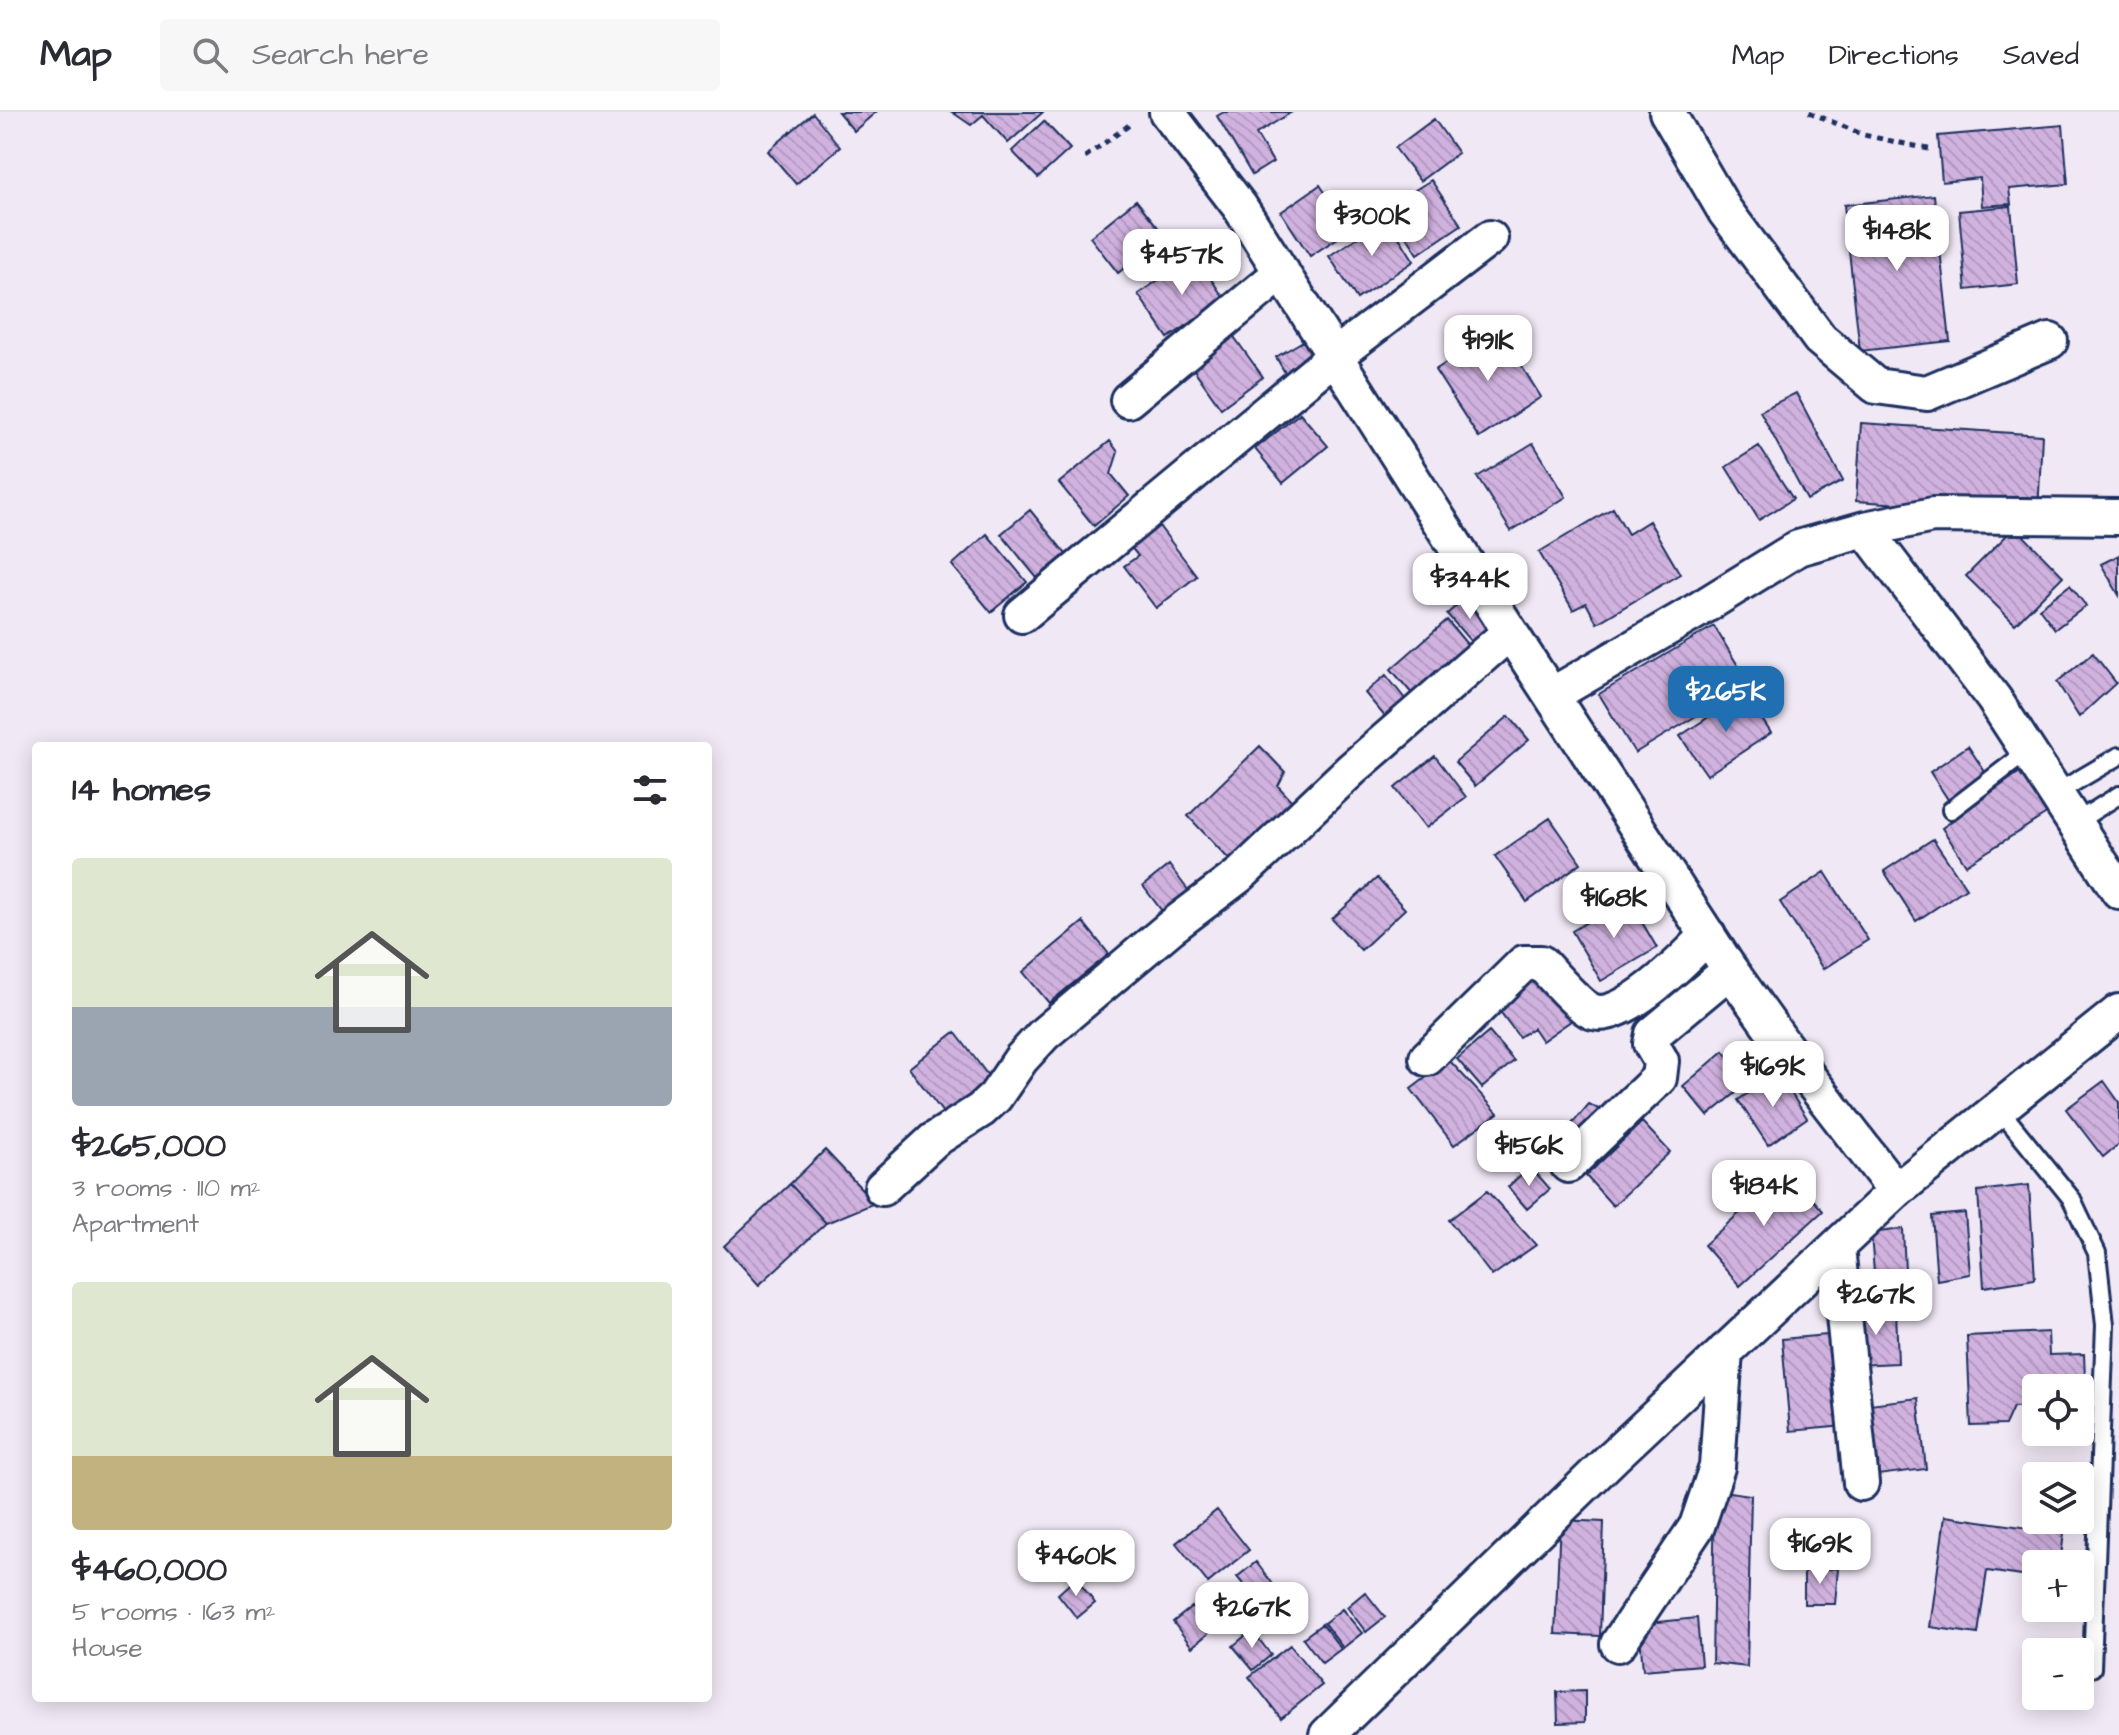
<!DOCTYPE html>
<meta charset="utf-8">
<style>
body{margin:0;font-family:"Architects Daughter",sans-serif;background:#f7f7f7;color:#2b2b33;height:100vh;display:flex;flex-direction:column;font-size:30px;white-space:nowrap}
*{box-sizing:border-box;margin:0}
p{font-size:26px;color:#7c7c81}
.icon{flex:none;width:44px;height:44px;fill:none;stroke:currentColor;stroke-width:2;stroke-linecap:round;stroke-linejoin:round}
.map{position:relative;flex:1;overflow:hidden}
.sheet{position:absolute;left:32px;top:630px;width:680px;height:960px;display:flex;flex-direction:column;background:#fff;border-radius:8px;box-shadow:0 4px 20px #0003}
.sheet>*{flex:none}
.controls{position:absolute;left:2022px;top:1262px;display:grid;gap:16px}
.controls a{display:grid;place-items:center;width:72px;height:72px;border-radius:8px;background:#fff;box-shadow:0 4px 20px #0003;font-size:40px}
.price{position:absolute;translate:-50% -68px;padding:0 18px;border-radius:16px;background:#fff;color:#222;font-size:26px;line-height:52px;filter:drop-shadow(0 2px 4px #0008)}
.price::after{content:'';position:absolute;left:50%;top:48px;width:24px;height:18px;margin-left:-12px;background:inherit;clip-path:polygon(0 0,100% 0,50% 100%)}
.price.current{background:#1f6fb2;color:#fff}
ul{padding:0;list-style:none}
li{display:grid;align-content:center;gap:16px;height:424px;padding:0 40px}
li span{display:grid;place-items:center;height:248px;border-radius:8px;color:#555}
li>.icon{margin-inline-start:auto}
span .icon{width:144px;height:144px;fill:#fffc;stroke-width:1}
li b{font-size:34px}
h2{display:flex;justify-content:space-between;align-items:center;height:96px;padding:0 40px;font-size:34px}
header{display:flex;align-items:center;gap:48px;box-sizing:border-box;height:112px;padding:0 40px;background:#fff;border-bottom:2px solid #e1e1e2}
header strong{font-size:38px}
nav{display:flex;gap:44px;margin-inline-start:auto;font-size:28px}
.search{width:560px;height:72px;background:#f7f7f7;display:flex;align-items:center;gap:20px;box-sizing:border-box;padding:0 28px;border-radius:8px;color:#7c7c81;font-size:30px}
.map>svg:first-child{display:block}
.building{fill:url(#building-back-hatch);stroke:#1b2f5e;stroke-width:2}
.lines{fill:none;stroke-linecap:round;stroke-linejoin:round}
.lane-casing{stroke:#1b2f5e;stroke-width:22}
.street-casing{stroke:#1b2f5e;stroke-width:40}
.path{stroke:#1b2f5e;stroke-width:5;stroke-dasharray:6 6;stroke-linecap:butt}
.lane{stroke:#fff;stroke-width:16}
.street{stroke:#fff;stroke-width:34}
</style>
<header>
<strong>Map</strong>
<div class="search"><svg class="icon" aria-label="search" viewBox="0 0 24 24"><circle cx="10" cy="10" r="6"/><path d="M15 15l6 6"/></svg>Search here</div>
<nav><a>Map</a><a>Directions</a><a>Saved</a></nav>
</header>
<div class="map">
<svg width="2119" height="1623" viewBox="0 0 2119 1623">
<defs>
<pattern id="building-back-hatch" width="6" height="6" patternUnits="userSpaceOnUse" patternTransform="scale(2)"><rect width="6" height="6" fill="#d1b2df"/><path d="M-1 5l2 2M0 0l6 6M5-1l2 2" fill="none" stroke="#b399c2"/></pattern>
</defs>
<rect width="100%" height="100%" fill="#f1e8f5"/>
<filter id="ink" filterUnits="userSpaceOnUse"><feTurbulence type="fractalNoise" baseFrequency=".0125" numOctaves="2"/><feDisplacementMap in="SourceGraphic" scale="16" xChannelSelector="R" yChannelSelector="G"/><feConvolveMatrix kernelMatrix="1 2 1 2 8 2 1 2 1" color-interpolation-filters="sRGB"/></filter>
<g filter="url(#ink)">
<!-- building -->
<path class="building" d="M838 0H876L854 19Z
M952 0H1043L1008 31 983 3 971 13Z
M1224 0H1292L1256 22 1273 50 1252 63 1217 4Z
M813 1 840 35 796 72 768 39Z
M1434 7 1458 41 1420 69 1395 36Z
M1044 9 1070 37 1038 66 1012 39Z
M2063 13 2068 72 2009 77 2011 92 1982 94 1980 66 1942 70 1938 24Z
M1431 68 1461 113 1418 142 1388 95Z
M1320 73 1350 118 1310 144 1281 100Z
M1934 83 1950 229 1860 239 1844 93Z
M1136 88 1165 124 1118 161 1090 125Z
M2011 94 2018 172 1966 178 1959 99Z
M1387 106 1414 149 1357 187 1329 144Z
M1195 143 1225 188 1168 226 1138 182Z
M1498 217 1541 285 1479 326 1435 258Z
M1232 222 1263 265 1221 296 1190 252Z
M1303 229 1315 247 1287 264 1276 245Z
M1796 281 1843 369 1807 388 1760 299Z
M1300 301 1328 334 1283 371 1255 337Z
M1861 311 2042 323 2038 401 1856 389Z
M1110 329 1118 340 1111 362 1129 384 1094 414 1059 371Z
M1533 331 1566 385 1511 419 1477 365Z
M1759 334 1793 387 1759 408 1726 355Z
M1613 396 1628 422 1649 409 1680 462 1597 511 1586 491 1573 498 1539 440Z
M1030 398 1066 442 1037 466 1001 422Z
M1153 406 1197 464 1156 496 1124 454 1138 444 1125 428Z
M2015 415 2063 464 2015 512 1966 464Z
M987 422 1027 470 991 500 952 453Z
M2119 443V483L2101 452Z
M2070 473 2086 494 2055 517 2039 496Z
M1466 485 1494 517 1474 533 1447 502Z
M1447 508 1475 542 1419 590 1391 557Z
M1714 514 1749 572 1635 641 1599 582Z
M2093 541 2116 571 2079 605 2057 570Z
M1386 563 1413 597 1393 614 1365 581Z
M1745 581 1771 621 1707 663 1680 624Z
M1509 604 1529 628 1475 674 1455 650Z
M1260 634 1285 660 1278 674 1302 700 1240 759 1188 704Z
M1968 634 1987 663 1949 689 1930 660Z
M1435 644 1466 685 1426 716 1395 676Z
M2028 654 2056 696 1966 753 1942 716Z
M1550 706 1581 751 1527 790 1495 744Z
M1933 727 1966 776 1916 809 1884 759Z
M1169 753 1191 782 1165 803 1143 774Z
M1825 760 1868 828 1823 857 1780 790Z
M1377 766 1405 797 1361 838 1332 807Z
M1628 786 1657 836 1601 869 1572 819Z
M1083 810 1109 842 1049 891 1023 860Z
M1536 865 1575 906 1542 929 1533 916 1519 925 1496 894Z
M955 920 996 974 950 1010 909 956Z
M1489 920 1514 949 1482 976 1457 947Z
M1724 939 1749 970 1708 1004 1683 974Z
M1449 948 1498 1001 1454 1033 1411 977Z
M1778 961 1807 1006 1768 1033 1738 988Z
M2104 969 2119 990V1032L2103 1045 2066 997Z
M1589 992 1606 1001 1576 1039 1559 1027Z
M1642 1010 1670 1040 1613 1094 1586 1064Z
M825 1038 875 1091 826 1111 790 1072Z
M1530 1054 1550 1077 1527 1097 1508 1075Z
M1787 1058 1823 1099 1740 1174 1704 1133Z
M790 1072 826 1111 759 1173 724 1134Z
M2029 1073 2035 1167 1984 1175 1978 1079Z
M1487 1079 1536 1133 1492 1164 1449 1108Z
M1965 1101 1970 1162 1937 1168 1932 1104Z
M1903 1117 1905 1159 1874 1161 1871 1121Z
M1896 1197 1898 1251 1855 1253 1853 1199Z
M2048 1220 2049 1243 2084 1242 2086 1292H2080V1276H2036V1294L2013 1295 2005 1313 1971 1314 1967 1224Z
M1838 1222 1845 1314 1790 1319 1782 1227Z
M1918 1286 1926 1357 1878 1363 1869 1292Z
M1715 1378 1751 1383 1747 1555 1712 1551Z
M1217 1398 1249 1438 1208 1471 1176 1431Z
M1945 1404 2064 1421 2060 1452H2036V1466L1987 1459 1978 1522 1930 1515Z
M1560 1408 1604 1410 1600 1524 1555 1522Z
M1256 1450 1275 1475 1257 1489 1237 1465Z
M1838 1456 1835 1492H1804V1459Z
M1076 1466 1095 1491 1077 1506 1058 1482Z
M1365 1480 1385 1505 1366 1520 1347 1495Z
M1192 1495 1211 1519 1192 1535 1173 1510Z
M1342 1497 1362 1521 1343 1536 1324 1511Z
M1697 1506 1701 1553 1643 1558 1639 1512Z
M1322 1512 1341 1537 1322 1551 1303 1526Z
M1252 1518 1271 1543 1253 1558 1233 1534Z
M1290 1533 1322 1573 1281 1606 1249 1565Z
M1585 1579V1610L1558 1611 1557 1580Z"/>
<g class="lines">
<!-- lane casing -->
<g class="lane-casing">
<path id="lane" d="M2056 681 2119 644
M1951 698 2028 639
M2076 710 2119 683
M2000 998 2071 1086 2097 1141 2105 1213 2092 1556"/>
</g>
<!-- street casing -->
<g class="street-casing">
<path id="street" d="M1167 0 1240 95 1510 520 1730 858 1785 935 1896 1079 2119 900
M1667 0 1725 99 1820 227 1876 274 1927 281 2050 229
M1128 288 1282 160
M1865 417 1933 403 2119 405
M1022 503 1335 244 1490 126
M1552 583 1693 501 1798 436 1865 417 1994 587 2119 779
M1427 946 1524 851H1541C1551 862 1579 894 1591 899 1621 913 1688 844 1708 823
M1568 1053 1659 966 1661 949 1651 932 1653 922 1730 858
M882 1076 934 1028 981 998 995 985 1021 947 1044 922 1171 815 1241 762 1352 657 1510 520
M1837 1135 1861 1371
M1618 1532 1697 1414 1717 1355 1725 1239
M1327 1623 1614 1344 1896 1079"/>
</g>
<!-- path -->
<path class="path" d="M1809 0 1864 23 1933 38
M1085 45 1132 11"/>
<!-- lane -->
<use href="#lane" class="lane"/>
<!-- street -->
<use href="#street" class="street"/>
</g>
</g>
</svg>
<div class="controls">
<a><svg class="icon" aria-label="locate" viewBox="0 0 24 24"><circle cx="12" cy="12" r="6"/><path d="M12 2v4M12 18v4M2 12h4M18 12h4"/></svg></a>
<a><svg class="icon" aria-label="layers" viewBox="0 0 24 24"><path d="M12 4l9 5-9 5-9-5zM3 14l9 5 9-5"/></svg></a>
<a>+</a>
<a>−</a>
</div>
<b class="price" style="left:1372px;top:146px">$300K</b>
<b class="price" style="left:1897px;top:161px">$148K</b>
<b class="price" style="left:1182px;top:185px">$457K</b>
<b class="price" style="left:1488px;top:271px">$191K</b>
<b class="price" style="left:1470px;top:509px">$344K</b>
<b class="price current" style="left:1726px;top:622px">$265K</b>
<b class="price" style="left:1614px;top:828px">$168K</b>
<b class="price" style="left:1773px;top:997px">$169K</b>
<b class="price" style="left:1529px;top:1076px">$156K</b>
<b class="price" style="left:1764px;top:1116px">$184K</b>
<b class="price" style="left:1876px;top:1225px">$267K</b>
<b class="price" style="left:1820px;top:1474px">$169K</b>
<b class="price" style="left:1076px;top:1486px">$460K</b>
<b class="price" style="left:1252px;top:1538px">$267K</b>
<section class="sheet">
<h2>14 homes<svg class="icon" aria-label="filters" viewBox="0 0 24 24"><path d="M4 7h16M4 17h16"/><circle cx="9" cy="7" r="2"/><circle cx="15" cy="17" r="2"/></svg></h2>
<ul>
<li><span style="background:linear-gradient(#dfe7d0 60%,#9aa5b1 0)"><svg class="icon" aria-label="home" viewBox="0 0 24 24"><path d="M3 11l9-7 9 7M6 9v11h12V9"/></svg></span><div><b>$265,000</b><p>3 rooms · 110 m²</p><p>Apartment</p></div></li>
<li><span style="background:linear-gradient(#dfe7d0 70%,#c2b280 0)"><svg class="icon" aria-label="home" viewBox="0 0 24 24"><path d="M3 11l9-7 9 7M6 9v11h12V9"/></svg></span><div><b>$460,000</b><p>5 rooms · 163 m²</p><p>House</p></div></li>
</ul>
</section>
</div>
